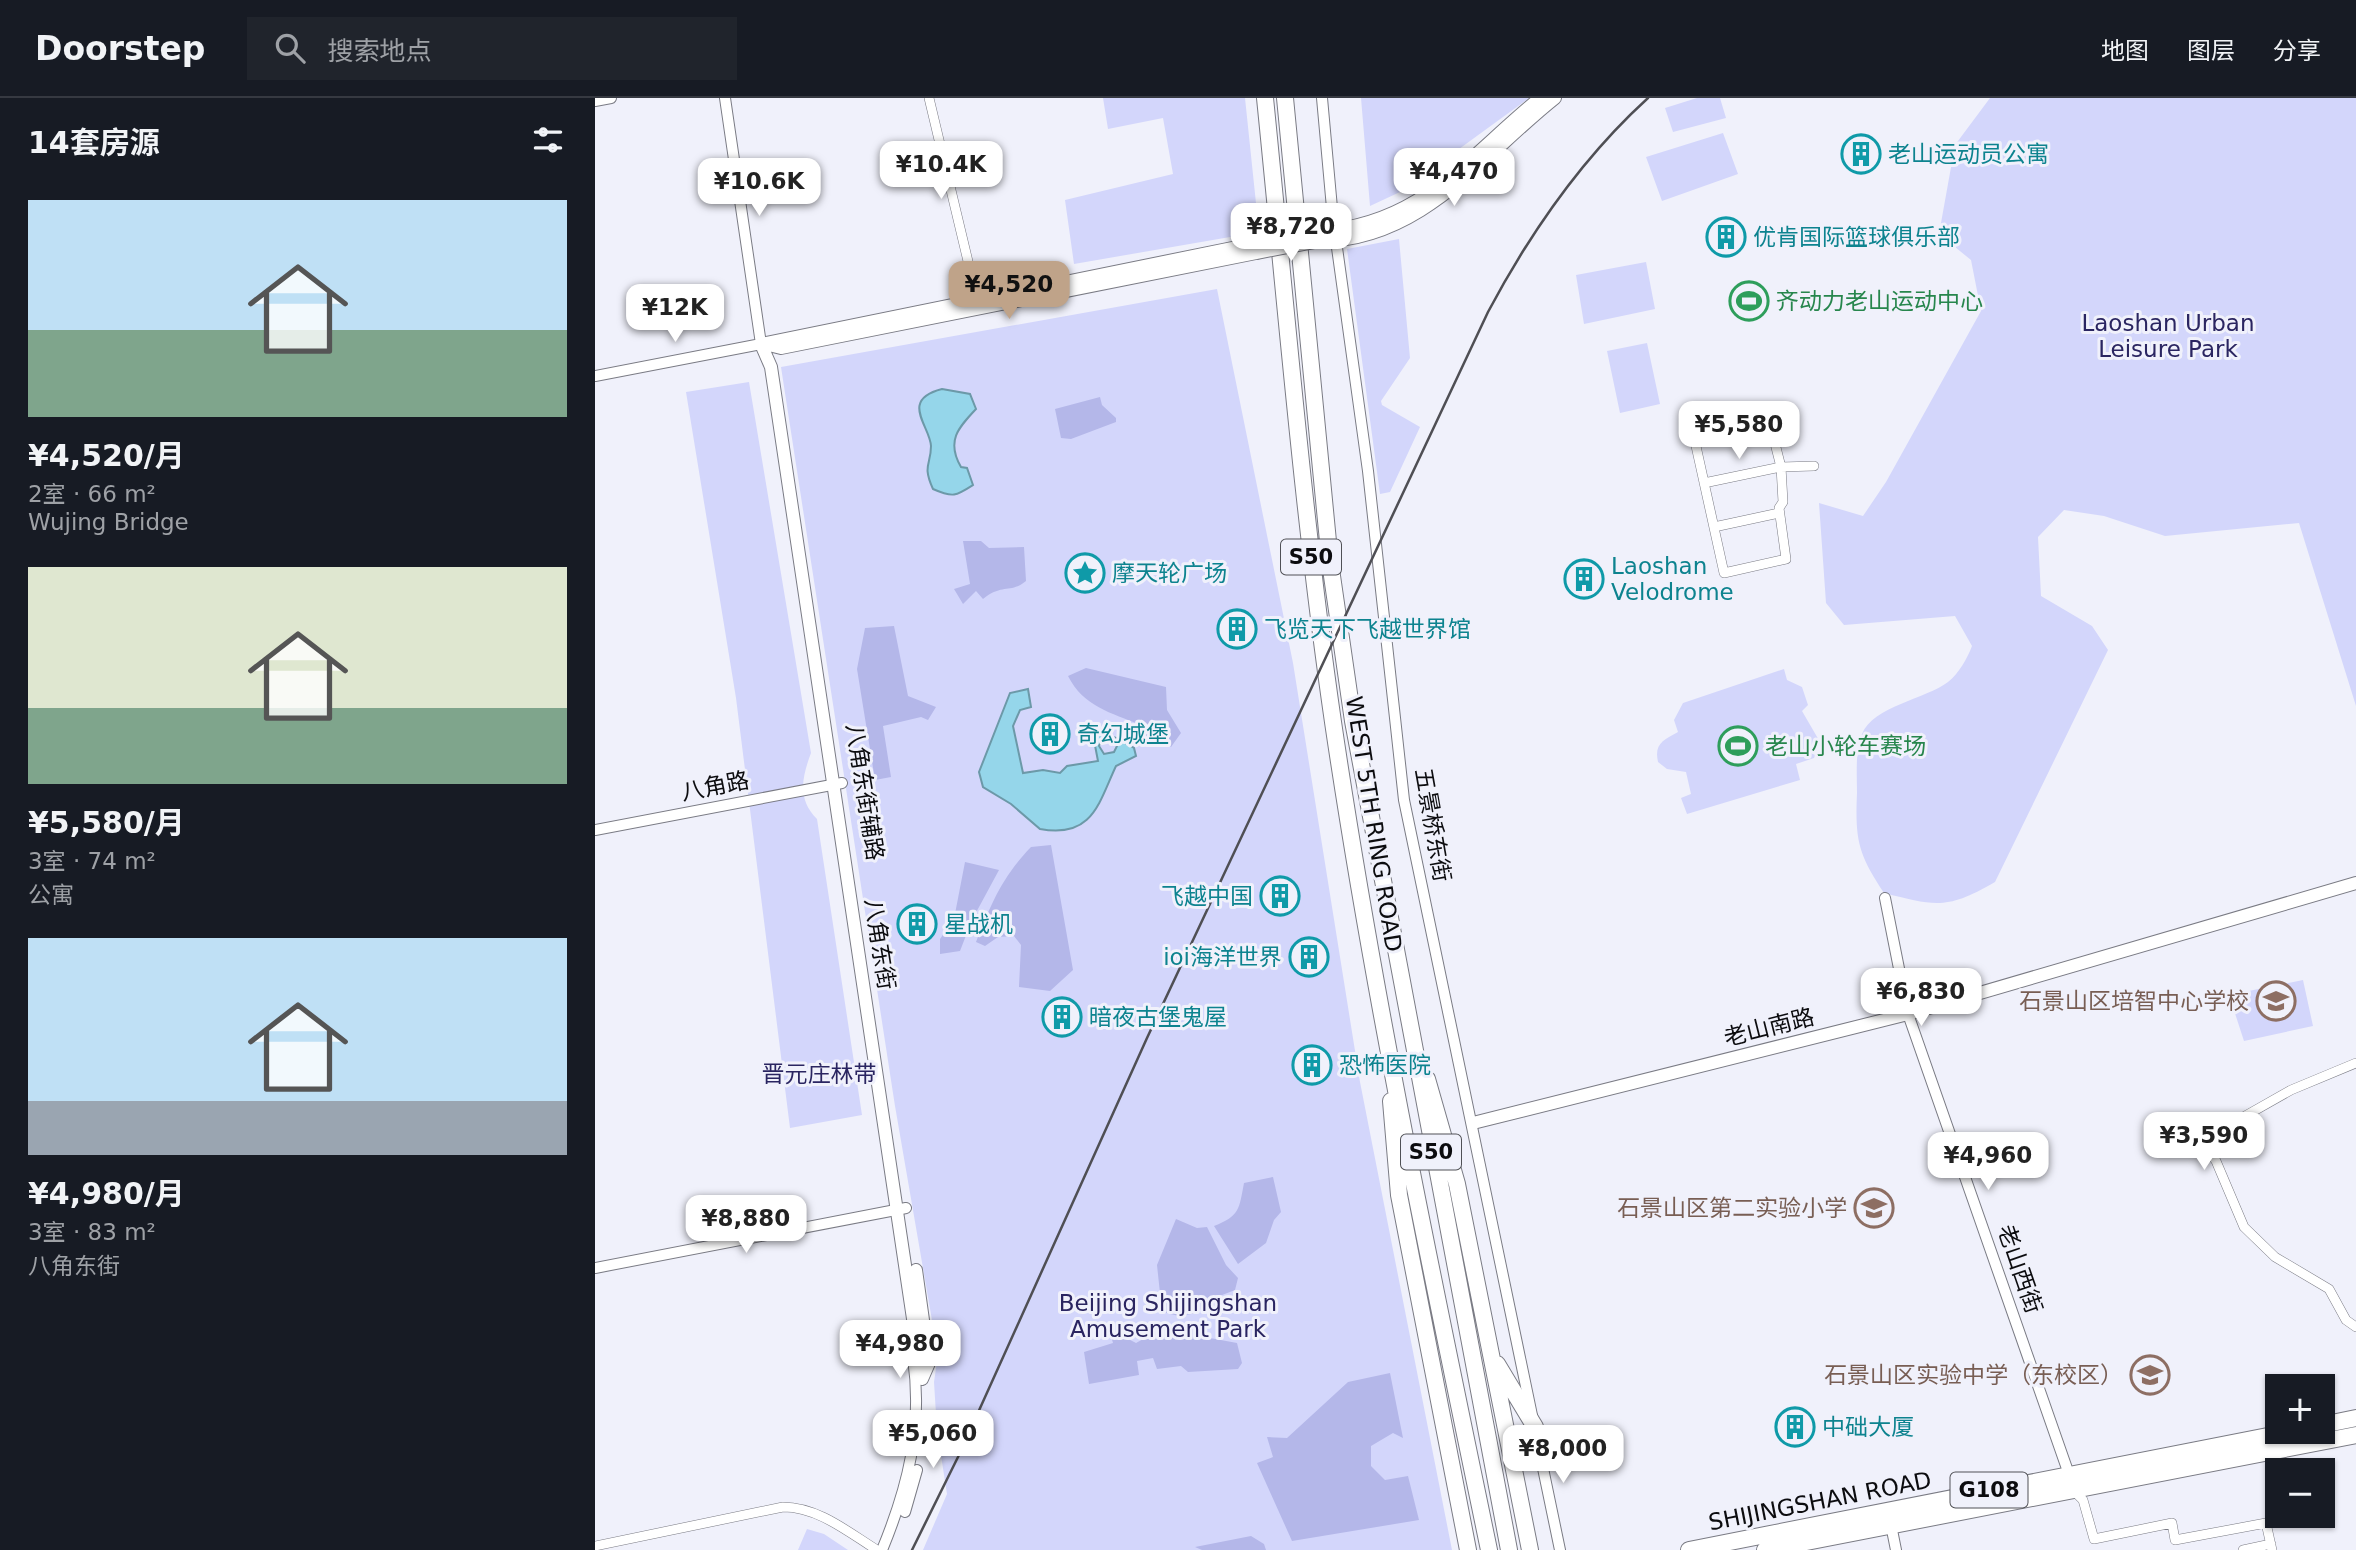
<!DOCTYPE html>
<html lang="zh">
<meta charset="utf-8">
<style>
body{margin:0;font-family:"DejaVu Sans","Noto Sans SC",sans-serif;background:#20242c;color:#f1f3f6;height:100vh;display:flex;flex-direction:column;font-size:26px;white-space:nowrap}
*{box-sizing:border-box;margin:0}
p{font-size:23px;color:#9ea1a6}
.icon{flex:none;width:38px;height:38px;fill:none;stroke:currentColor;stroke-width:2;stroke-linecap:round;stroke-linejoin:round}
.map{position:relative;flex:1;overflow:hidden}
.sheet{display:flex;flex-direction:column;background:#171b24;width:595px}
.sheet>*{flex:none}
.buttons{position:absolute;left:1670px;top:1276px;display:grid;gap:14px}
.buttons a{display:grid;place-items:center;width:70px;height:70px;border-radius:0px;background:#171b24;box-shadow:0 2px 5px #0004;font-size:35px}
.price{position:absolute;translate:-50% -60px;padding:0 16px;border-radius:14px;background:#fff;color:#222;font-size:23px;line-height:46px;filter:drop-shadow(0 2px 4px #0008)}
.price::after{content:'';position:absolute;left:50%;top:42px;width:21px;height:16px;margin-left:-10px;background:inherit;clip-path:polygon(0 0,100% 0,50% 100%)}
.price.selected{background:#bfa389;color:#111}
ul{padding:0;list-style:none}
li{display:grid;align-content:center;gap:14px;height:371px;padding:0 28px}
li span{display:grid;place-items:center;height:217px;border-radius:0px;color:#555}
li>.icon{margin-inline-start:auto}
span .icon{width:126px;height:126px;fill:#fffc;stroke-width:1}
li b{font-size:30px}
h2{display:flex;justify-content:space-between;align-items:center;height:84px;padding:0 28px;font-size:30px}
header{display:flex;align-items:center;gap:42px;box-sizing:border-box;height:98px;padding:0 35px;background:#171b24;border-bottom:2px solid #363941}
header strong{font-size:33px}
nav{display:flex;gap:38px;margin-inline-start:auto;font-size:24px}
.search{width:490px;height:63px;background:#20242c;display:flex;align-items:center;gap:18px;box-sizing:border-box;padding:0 24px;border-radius:0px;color:#9ea1a6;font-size:26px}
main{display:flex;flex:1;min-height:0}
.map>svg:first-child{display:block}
.green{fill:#d3d6fb}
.forest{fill:#b4b7e9}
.water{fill:#95d6ea;stroke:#6c99a8;stroke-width:2}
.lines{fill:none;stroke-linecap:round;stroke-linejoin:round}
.minor-casing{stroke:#7a7b84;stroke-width:10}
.tertiary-casing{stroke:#7a7b84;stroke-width:12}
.secondary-casing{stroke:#7a7b84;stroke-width:14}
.trunk-casing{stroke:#7a7b84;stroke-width:18}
.motorway-casing{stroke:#7a7b84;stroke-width:18}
.minor{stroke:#fff;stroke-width:9}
.tertiary{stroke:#fff;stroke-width:10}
.secondary{stroke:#fff;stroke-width:12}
.trunk{stroke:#fff;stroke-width:16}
.motorway{stroke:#fff;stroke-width:16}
.rail{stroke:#4f4f54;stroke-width:2.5}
.secondary-bridge-casing{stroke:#7a7b84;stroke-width:14;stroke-linecap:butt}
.secondary-bridge{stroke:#fff;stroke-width:12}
.labels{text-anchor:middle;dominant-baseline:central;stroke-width:6;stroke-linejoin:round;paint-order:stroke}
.shield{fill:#f0f1fb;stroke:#505156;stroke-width:2}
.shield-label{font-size:21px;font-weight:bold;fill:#0c0c0f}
.culture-label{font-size:23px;fill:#0d838f;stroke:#f0f1fb;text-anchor:start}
.leisure-label{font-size:23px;fill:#27864d;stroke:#f0f1fb;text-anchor:start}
.park-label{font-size:23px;fill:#2a2561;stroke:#f0f1fb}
.street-label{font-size:23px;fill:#0c0c0f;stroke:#f0f1fb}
.education-label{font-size:23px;fill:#785e54;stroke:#f0f1fb;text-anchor:end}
</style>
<header>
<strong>Doorstep</strong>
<div class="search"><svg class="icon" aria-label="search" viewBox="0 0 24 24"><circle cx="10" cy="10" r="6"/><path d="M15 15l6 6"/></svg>搜索地点</div>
<nav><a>地图</a><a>图层</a><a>分享</a></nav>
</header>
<main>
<section class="sheet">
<h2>14套房源<svg class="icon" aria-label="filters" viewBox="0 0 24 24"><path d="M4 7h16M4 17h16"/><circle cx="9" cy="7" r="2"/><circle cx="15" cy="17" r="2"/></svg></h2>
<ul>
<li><span style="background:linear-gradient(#bfe0f5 60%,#7fa58c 0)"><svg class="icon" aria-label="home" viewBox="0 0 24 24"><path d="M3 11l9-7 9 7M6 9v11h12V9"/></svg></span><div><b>¥4,520/月</b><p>2室 · 66 m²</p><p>Wujing Bridge</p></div></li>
<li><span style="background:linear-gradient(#dfe7d0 65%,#7fa58c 0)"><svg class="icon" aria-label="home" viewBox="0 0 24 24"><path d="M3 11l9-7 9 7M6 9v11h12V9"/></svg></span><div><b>¥5,580/月</b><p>3室 · 74 m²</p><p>公寓</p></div></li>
<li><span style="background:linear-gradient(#bfe0f5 75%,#9aa5b1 0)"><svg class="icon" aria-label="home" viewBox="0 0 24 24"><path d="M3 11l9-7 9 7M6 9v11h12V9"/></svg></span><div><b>¥4,980/月</b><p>3室 · 83 m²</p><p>八角东街</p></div></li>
</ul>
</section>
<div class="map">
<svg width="1761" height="1452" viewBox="0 0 1761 1452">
<rect width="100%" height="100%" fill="#f0f1fb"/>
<!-- green -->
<path class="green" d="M508 0H650L664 134 479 166 470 102 578 76 568 20 513 31Z
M766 0H934L805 94 775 108Z
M1102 0H1125L1131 20 1078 34 1070 10Z
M1395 0H1761V608L1704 425 1570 438 1509 418 1469 412 1443 439 1446 498 1497 528 1513 552 1400 784C1352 812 1341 808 1289 795 1263 756 1260 742 1262 695 1262 676 1260 653 1267 636 1278 608 1331 601 1353 584 1364 575 1372 561 1377 548L1360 518 1249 527 1231 505 1224 405 1268 418 1291 384 1386 213 1376 162 1344 136 1360 47Z
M1128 35 1143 76 1067 103 1051 59Z
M804 141 815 260 786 303 787 307 825 329 795 394 785 396 752 151Z
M1051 164 1060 211 989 226 981 177Z
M622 191 698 565 765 984 857 1452H328L352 1396 342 1332 339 1284 343 1257 300 1008 186 269Z
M1052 245 1065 306 1025 315 1012 253Z
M154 284 216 655C207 679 202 701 222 721L267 1017 195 1030 141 600 91 294Z
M1189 571 1192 582 1207 589 1213 607 1207 613 1225 644 1219 660 1201 666 1205 682 1092 716 1086 700 1096 696 1091 674 1072 671 1063 664C1059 646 1068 642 1083 634L1079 622 1088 605Z
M1708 882 1718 928 1649 943 1634 897Z
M212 1431 229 1436 253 1452H203Z"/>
<!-- forest -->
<path class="forest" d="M505 299 507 307 521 320V324L476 341 466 340 460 311Z
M368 443H386L394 450 429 449 431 483C415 496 408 485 388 501L381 493 368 506 359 491 375 486Z
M299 528 313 598 341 609 333 622 326 619 288 628 296 679 280 682 262 571 270 530Z
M491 570 571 589 572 612 586 635 576 649 563 641 553 644 546 627C516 615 488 608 473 578Z
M456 747 478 872 455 893 424 889 426 847 419 838 403 839 390 848 381 844C396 806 407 779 436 749Z
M370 764 404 772 377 822 365 853 345 856V841L359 821Z
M678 1079 686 1114 679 1122 671 1145 643 1166 619 1128C645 1118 644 1111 649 1085Z
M581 1121 602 1130 612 1129 631 1167 643 1180 640 1192 617 1201 602 1215 584 1218 567 1214 562 1167Z
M603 1228 615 1240 642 1245 647 1265 643 1271 593 1274 586 1268 562 1271 558 1260 542 1263 544 1277 494 1286 489 1254 518 1245 514 1231 541 1245 568 1230Z
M795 1275 808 1340 798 1335 776 1348V1368L790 1382 813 1378 824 1422 697 1443 662 1365 678 1359 672 1339 692 1340 753 1284Z
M656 1438 669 1446 671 1452H607L600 1449Z"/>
<!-- water -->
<path class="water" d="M347 291 375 296 381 311C363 330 351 343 366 369L372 370 378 387C361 398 358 400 338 391 327 367 336 367 336 348 335 328 304 302 347 291Z
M433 591 436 609 425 612 418 628 428 675 448 672 465 675 472 668 503 663 498 637 509 635 504 648 509 656 519 654 523 646 521 640 539 650 541 658 521 668C504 704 498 741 445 731L416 706 388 689 384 674 415 595Z"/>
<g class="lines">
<!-- minor casing -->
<g class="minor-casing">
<path id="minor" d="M334 0 382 201
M1109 385 1186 369 1188 404 1184 410 1191 461 1129 475C1119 430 1109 385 1099 339L1175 326 1186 369 1219 368
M1119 429 1184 415
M1761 965 1696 992 1606 1043 1621 1063 1649 1129 1680 1159 1734 1191 1751 1222 1761 1229
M1478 1392 1488 1402 1499 1441 1577 1425 1580 1442 1671 1425 1677 1452
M0 1448 188 1409C223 1409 253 1434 282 1452
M1648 1452 1676 1446"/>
</g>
<!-- tertiary casing -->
<g class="tertiary-casing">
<path id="tertiary" d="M727 0 738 121 773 373 809 702 965 1452
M0 3 16 0
M0 278 166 246 130 0
M0 732 247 685
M1290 800 1313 916 1476 1382
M0 1170 311 1110
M310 1414 322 1372
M1296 1427 1301 1452
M287 1452C313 1389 328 1329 318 1260"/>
</g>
<!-- secondary casing -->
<g class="secondary-casing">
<path id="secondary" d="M723 133C826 127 871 60 945 0
M724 143C825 144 888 57 960 0
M166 246 176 269 327 1281
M166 246 662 145
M170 246 186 250 661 155
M878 1025 1313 916 1761 785
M321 1172 334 1265 327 1281"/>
</g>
<!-- trunk casing -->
<g class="trunk-casing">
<path id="trunk" d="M1727 1327 1761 1320
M1094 1452 1693 1334
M1170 1452 1761 1337"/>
</g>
<!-- motorway casing -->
<g class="motorway-casing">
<path id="motorway" d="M670 0C691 208 708 417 738 624 779 902 837 1177 894 1452
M690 0 735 464 758 623 914 1452
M832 981 862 1086 935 1452
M796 1003 804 1097 873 1452
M902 1266 940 1329"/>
</g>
<!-- minor -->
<use href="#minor" class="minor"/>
<!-- tertiary -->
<use href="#tertiary" class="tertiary"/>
<!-- secondary -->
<use href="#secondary" class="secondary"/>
<!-- trunk -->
<use href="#trunk" class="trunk"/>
<!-- motorway -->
<use href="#motorway" class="motorway"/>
<!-- rail -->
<path class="rail" d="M317 1452 363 1359 552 940 893 214C935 135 987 60 1053 0"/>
<!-- secondary-bridge casing -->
<g class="secondary-bridge-casing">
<path id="secondary-bridge" d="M662 145 723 133
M661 155 724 143"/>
</g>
<!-- secondary-bridge -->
<use href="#secondary-bridge" class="secondary-bridge"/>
</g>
<!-- icons -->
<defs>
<g id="building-ring" transform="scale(2.0125)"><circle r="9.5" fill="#f0f1fb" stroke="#0f9aa8" stroke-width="1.5"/><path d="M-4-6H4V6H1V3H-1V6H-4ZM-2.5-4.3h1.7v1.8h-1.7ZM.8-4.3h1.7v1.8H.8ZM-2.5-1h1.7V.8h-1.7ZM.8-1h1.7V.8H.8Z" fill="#0f9aa8"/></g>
<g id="stadium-ring" transform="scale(2.0125)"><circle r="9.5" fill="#f0f1fb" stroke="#2e9e5b" stroke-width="1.5"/><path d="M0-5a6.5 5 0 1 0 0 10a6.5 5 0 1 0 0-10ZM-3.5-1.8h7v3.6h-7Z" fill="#2e9e5b"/></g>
<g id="sight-ring" transform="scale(2.0125)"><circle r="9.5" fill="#f0f1fb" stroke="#0f9aa8" stroke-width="1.5"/><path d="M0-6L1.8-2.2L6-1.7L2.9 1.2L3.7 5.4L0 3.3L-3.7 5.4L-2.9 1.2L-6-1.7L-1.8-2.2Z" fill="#0f9aa8"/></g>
<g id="school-ring" transform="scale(2.0125)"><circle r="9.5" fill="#f0f1fb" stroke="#8d6e63" stroke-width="1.5"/><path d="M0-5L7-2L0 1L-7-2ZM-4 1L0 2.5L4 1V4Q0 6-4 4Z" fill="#8d6e63"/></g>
</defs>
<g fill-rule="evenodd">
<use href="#building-ring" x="1266" y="56"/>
<use href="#building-ring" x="1131" y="139"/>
<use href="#stadium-ring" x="1154" y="203"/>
<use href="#sight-ring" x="490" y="475"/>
<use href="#building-ring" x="989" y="481"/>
<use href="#building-ring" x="642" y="531"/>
<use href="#building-ring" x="455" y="636"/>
<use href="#stadium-ring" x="1143" y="648"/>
<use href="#building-ring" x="685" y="798"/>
<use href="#building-ring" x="322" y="826"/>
<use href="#building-ring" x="714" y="859"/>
<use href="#school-ring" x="1681" y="903"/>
<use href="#building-ring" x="467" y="919"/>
<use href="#building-ring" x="717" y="967"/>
<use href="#school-ring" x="1279" y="1110"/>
<use href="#school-ring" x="1555" y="1277"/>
<use href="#building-ring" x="1200" y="1329"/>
</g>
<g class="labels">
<!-- shield labels -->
<g class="shield">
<rect x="686" y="441.5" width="60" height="35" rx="5"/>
<rect x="806" y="1036.5" width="60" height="35" rx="5"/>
<rect x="1355.5" y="1374.5" width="77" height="35" rx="5"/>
</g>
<g class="shield-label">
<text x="716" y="459">S50</text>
<text x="836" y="1054">S50</text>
<text x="1394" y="1392">G108</text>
</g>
<!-- culture labels -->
<g class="culture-label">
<text x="1293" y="56">老山运动员公寓</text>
<text x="1158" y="139">优肯国际篮球俱乐部</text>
<text x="1016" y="468">Laoshan<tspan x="1016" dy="26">Velodrome</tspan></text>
<text x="517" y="475">摩天轮广场</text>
<text x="669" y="531">飞览天下飞越世界馆</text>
<text x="482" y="636">奇幻城堡</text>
<text x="658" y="798" text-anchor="end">飞越中国</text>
<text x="349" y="826">星战机</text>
<text x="687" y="859" text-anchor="end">ioi海洋世界</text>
<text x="494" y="919">暗夜古堡鬼屋</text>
<text x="744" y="967">恐怖医院</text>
<text x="1227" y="1329">中础大厦</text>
</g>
<!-- leisure labels -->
<g class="leisure-label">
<text x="1181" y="203">齐动力老山运动中心</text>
<text x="1170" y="648">老山小轮车赛场</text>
</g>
<!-- park labels -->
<g class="park-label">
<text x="1573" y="225">Laoshan Urban<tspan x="1573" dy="26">Leisure Park</tspan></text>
<text x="224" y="976">晋元庄林带</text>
<text x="573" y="1205">Beijing Shijingshan<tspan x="573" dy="26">Amusement Park</tspan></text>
</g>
<!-- street labels -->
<g class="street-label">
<text transform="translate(120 688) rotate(-11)">八角路</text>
<text transform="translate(270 694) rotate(81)">八角东街辅路</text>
<text transform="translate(779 726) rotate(81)">WEST 5TH RING ROAD</text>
<text transform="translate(838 727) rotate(80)">五景桥东街</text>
<text transform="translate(285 846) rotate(81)">八角东街</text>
<text transform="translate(1174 929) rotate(-14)">老山南路</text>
<text transform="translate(1425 1171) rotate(71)">老山西街</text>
<text transform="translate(1225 1403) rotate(-11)">SHIJINGSHAN ROAD</text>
</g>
<!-- education labels -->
<g class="education-label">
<text x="1654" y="903">石景山区培智中心学校</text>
<text x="1252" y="1110">石景山区第二实验小学</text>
<text x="1528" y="1277">石景山区实验中学（东校区）</text>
</g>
</g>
</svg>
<div class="buttons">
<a>+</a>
<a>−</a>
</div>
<b class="price" style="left:346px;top:103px">¥10.4K</b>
<b class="price" style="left:859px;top:110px">¥4,470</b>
<b class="price" style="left:164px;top:120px">¥10.6K</b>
<b class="price" style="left:696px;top:165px">¥8,720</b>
<b class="price selected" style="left:414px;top:223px">¥4,520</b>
<b class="price" style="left:80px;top:246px">¥12K</b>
<b class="price" style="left:1144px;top:363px">¥5,580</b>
<b class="price" style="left:1326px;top:930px">¥6,830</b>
<b class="price" style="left:1609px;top:1074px">¥3,590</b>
<b class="price" style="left:1393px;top:1094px">¥4,960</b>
<b class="price" style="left:151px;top:1157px">¥8,880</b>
<b class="price" style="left:305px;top:1282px">¥4,980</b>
<b class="price" style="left:338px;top:1372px">¥5,060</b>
<b class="price" style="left:968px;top:1387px">¥8,000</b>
</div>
</main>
